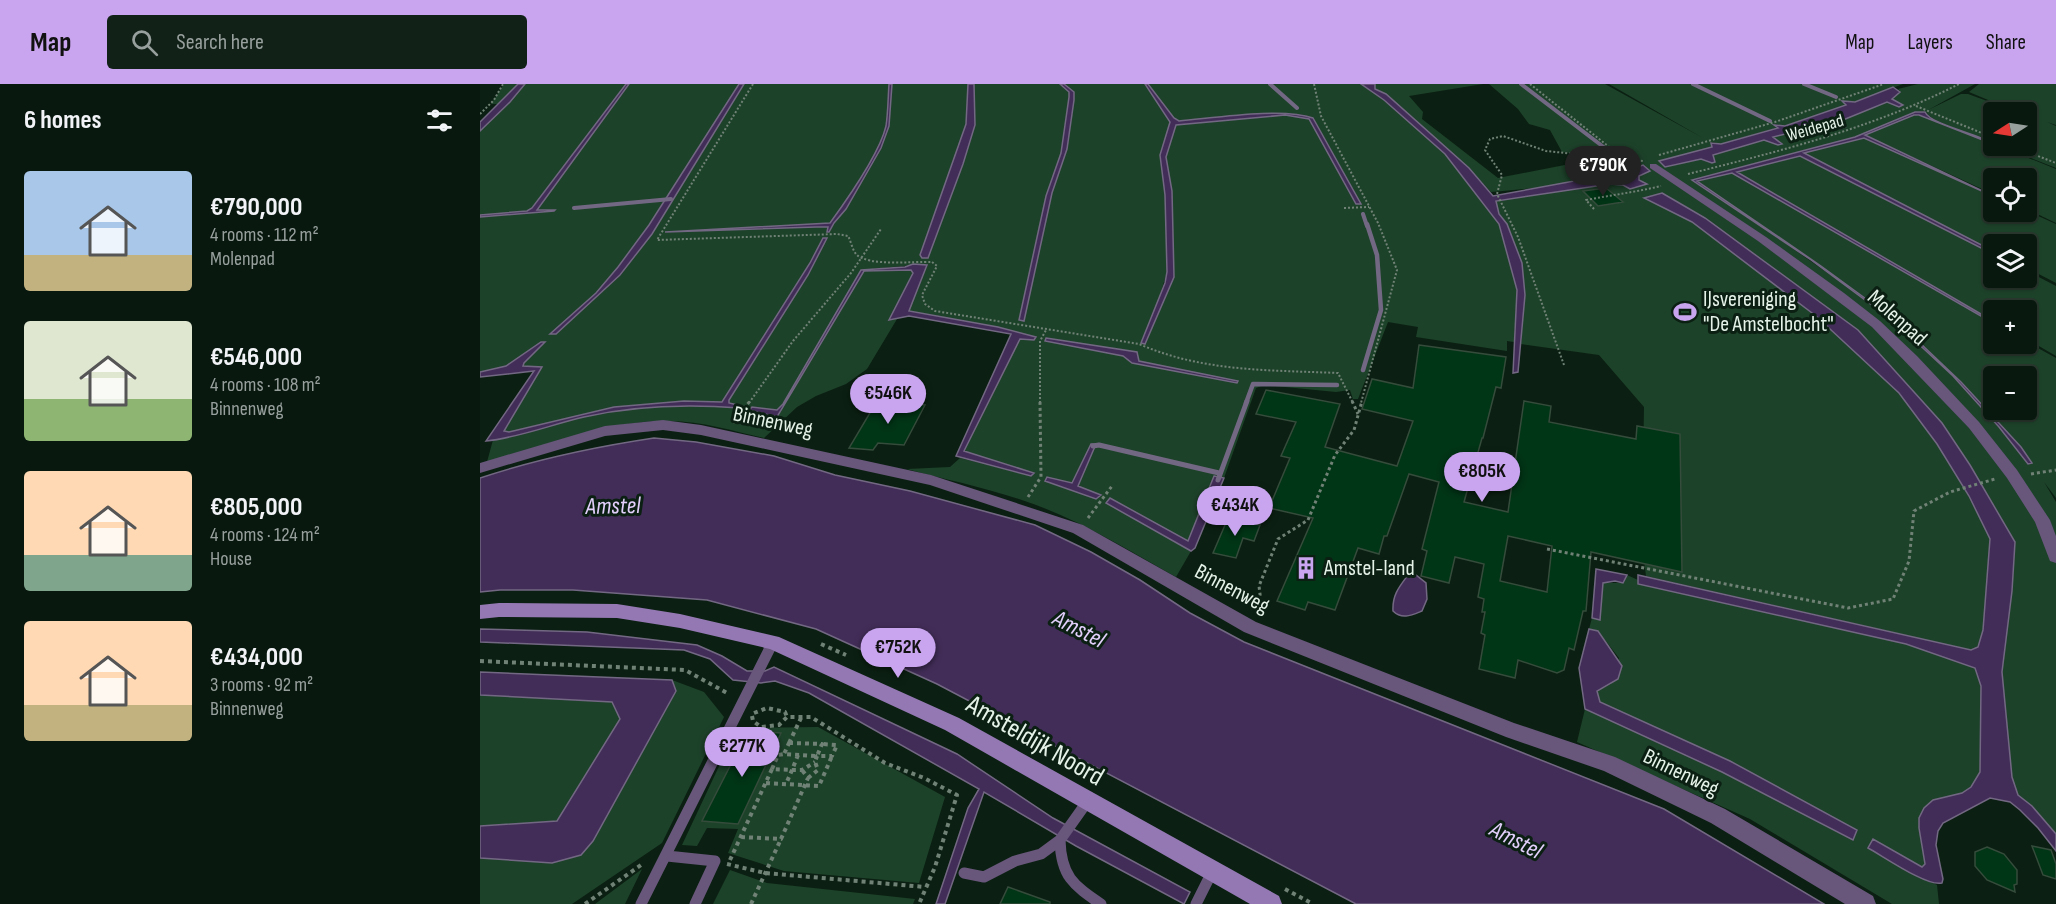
<!DOCTYPE html>
<meta charset="utf-8">
<style>
body{margin:0;font-family:"Sofia Sans Condensed",sans-serif;background:#112117;color:#f1f3f6;height:100vh;display:flex;flex-direction:column;font-size:22px;white-space:nowrap}
*{box-sizing:border-box;margin:0}
p{font-size:20px;color:#98a09e}
.icon{flex:none;width:33px;height:33px;fill:none;stroke:currentColor;stroke-width:2;stroke-linecap:round;stroke-linejoin:round}
.map{position:relative;flex:1;overflow:hidden}
.sheet{display:flex;flex-direction:column;background:#08180e;width:480px}
.sheet>*{flex:none}
.needle{width:39px;rotate:258deg}
.tools{position:absolute;left:1503px;top:18px;display:grid;gap:12px}
.tools a{display:grid;place-items:center;width:54px;height:54px;border-radius:6px;background:#08180e;box-shadow:0 2px 4px #0004,0 0 0 2px #29372e;font-size:30px}
.price{position:absolute;translate:-50% -51px;padding:0 14px;border-radius:21px;background:#c8a5ee;color:#111;font-size:20px;line-height:39px;filter:drop-shadow(0 2px 3px #0008)}
.price::after{content:'';position:absolute;left:50%;top:36px;width:18px;height:14px;margin-left:-9px;background:inherit;clip-path:polygon(0 0,100% 0,50% 100%)}
.price.on{background:#222;color:#fff}
ul{padding:0;list-style:none}
li{display:flex;align-items:center;gap:18px;height:150px;padding:0 24px}
li span{display:grid;place-items:center;flex:none;width:168px;height:120px;border-radius:6px;color:#555}
li>.icon{margin-inline-start:auto}
span .icon{width:72px;height:72px;fill:#fffc;stroke-width:1}
li b{font-size:26px}
h2{display:flex;justify-content:space-between;align-items:center;height:72px;padding:0 24px;font-size:26px}
header{display:flex;align-items:center;gap:36px;box-sizing:border-box;height:84px;padding:0 30px;background:#c8a5ee;color:#111}
header strong{font-size:28px}
nav{display:flex;gap:33px;margin-inline-start:auto;font-size:21px}
.search{width:420px;height:54px;background:#112117;display:flex;align-items:center;gap:15px;box-sizing:border-box;padding:0 21px;border-radius:6px;color:#98a09e;font-size:22px}
main{display:flex;flex:1;min-height:0}
.map>svg:first-child{display:block}
.green{fill:#1d422a;fill-rule:evenodd}
.water{fill:#422d58;stroke:#736883;stroke-width:1.5}
.lines{fill:none;stroke-linecap:round;stroke-linejoin:round}
.stream-far2{stroke:#736883;stroke-width:4}
.stream-far1{stroke:#736883;stroke-width:4.5}
.stream{stroke:#736883;stroke-width:5}
.building{fill:#003516;stroke:#354b3b;stroke-width:1.5;fill-rule:evenodd}
.path-far2{stroke:#708275;stroke-width:2;stroke-dasharray:2 2;stroke-linecap:butt}
.path-far1{stroke:#708275;stroke-width:3;stroke-dasharray:3 3;stroke-linecap:butt}
.path{stroke:#708275;stroke-width:4;stroke-dasharray:4 4;stroke-linecap:butt}
.lane{stroke:#68567b;stroke-width:11}
.street{fill:#68567b;fill-rule:evenodd}
.secondary{fill:#9478b3;fill-rule:evenodd}
.labels{text-anchor:middle;dominant-baseline:central;stroke-width:6;stroke-linejoin:round;paint-order:stroke}
.far-street-label{font-size:18px;fill:#e5f2e8;stroke:#0b2012}
.poi-label{font-size:22px;fill:#e5f2e8;stroke:#0b2012;text-anchor:start}
.street-label{font-size:22px;fill:#e5f2e8;stroke:#0b2012}
.water-label{font-size:24px;font-style:italic;fill:#e3cffc;stroke:#0b2012}
.near-street-label{font-size:27px;fill:#e5f2e8;stroke:#0b2012}
</style>
<header>
<strong>Map</strong>
<div class="search"><svg class="icon" aria-label="search" viewBox="0 0 24 24"><circle cx="10" cy="10" r="6"/><path d="M15 15l6 6"/></svg>Search here</div>
<nav><a>Map</a><a>Layers</a><a>Share</a></nav>
</header>
<main>
<section class="sheet">
<h2>6 homes<svg class="icon" aria-label="filters" viewBox="0 0 24 24"><path d="M4 7h16M4 17h16"/><circle cx="9" cy="7" r="2"/><circle cx="15" cy="17" r="2"/></svg></h2>
<ul>
<li><span style="background:linear-gradient(#a9c7e8 70%,#c2b280 0)"><svg class="icon" aria-label="home" viewBox="0 0 24 24"><path d="M3 11l9-7 9 7M6 9v11h12V9"/></svg></span><div><b>€790,000</b><p>4 rooms · 112 m²</p><p>Molenpad</p></div></li>
<li><span style="background:linear-gradient(#dfe7d0 65%,#8fb573 0)"><svg class="icon" aria-label="home" viewBox="0 0 24 24"><path d="M3 11l9-7 9 7M6 9v11h12V9"/></svg></span><div><b>€546,000</b><p>4 rooms · 108 m²</p><p>Binnenweg</p></div></li>
<li><span style="background:linear-gradient(#ffd9b3 70%,#7fa58c 0)"><svg class="icon" aria-label="home" viewBox="0 0 24 24"><path d="M3 11l9-7 9 7M6 9v11h12V9"/></svg></span><div><b>€805,000</b><p>4 rooms · 124 m²</p><p>House</p></div></li>
<li><span style="background:linear-gradient(#ffd9b3 70%,#c2b280 0)"><svg class="icon" aria-label="home" viewBox="0 0 24 24"><path d="M3 11l9-7 9 7M6 9v11h12V9"/></svg></span><div><b>€434,000</b><p>3 rooms · 92 m²</p><p>Binnenweg</p></div></li>
</ul>
</section>
<div class="map">
<svg width="1576" height="820" viewBox="0 0 1576 820">
<rect width="100%" height="100%" fill="#0b2012"/>
<!-- green -->
<path class="green" d="M24 0H146L52 124 47 127 0 131V39L20 20H11Z
M149 0H259L169 141 138 183 116 209 71 250H76L141 191 172 150 264 0H580L589 8V13L581 69 566 112 539 235 544 236 572 109 587 65 594 16V8L584 0H665L690 38 680 71 685 111 687 188 665 260 694 193 692 107 686 73 696 41 805 31 829 35 876 120H880L837 41 825 31 803 29 699 37 694 34 668 0H881L904 16 965 70 1019 140 1037 206 1034 258 1027 257V267L936 253 938 243 908 238 878 315H873L870 306 856 308 784 301 776 304 744 394 734 392 708 458 626 419 711 467 696 493C645 464 595 433 539 415 502 403 464 395 427 385L470 383 480 374 551 392 553 389 483 368 540 255 554 256 556 253 518 243 428 227 447 181 445 180 381 186 303 320 297 326 272 323 297 333 384 187 431 186 433 189 410 235H417L387 285 366 300 336 312 317 323 284 354C253 347 222 337 189 337 128 336 66 362 7 378L13 356 56 288 53 285 0 290V133L74 127 57 126ZM343 154 328 191 249 316V319L260 324C237 322 214 319 191 320 131 323 72 341 14 355L23 347 29 348 134 323 204 317 242 318 330 179ZM565 257 657 268 659 277 758 297 652 279 643 272Z
M895 0H1003L929 12 943 28 942 35 1018 94 1095 79 1096 74 1091 69 1082 68 1070 46 1049 40 1038 25 1009 0H1125L1223 54 1129 0H1423L1375 18 1368 17 1367 21 1304 42 1295 40 1299 43 1241 60 1232 58 1233 63 1180 77 1185 83 1222 75 1232 79 1233 71 1285 56 1298 61 1301 60 1292 53 1420 7 1418 5 1438 0H1495L1448 26 1481 10H1488L1537 28 1489 8 1499 0H1576V41L1567 38 1576 42V84L1520 62H1546V28H1514L1513 59C1499 53 1451 39 1445 27L1435 28 1434 31 1447 33 1576 85V139L1547 125 1546 94H1514L1513 110 1385 51 1424 35 1375 53 1212 96 1331 176 1416 239 1473 292 1519 343 1548 380 1541 363 1525 346 1481 298 1419 239 1216 97 1252 89 1513 239 1514 260H1546L1547 258 1576 274V414L1564 398 1576 418V750L1552 722 1538 711 1532 693 1522 588 1532 507 1535 457 1490 381 1462 339 1378 246 1225 133 1182 109 1165 114 1212 138 1336 232 1419 309 1457 360 1489 412 1510 455 1503 546 1498 563 1491 566 1166 492 1162 460 1164 323 1119 271 1041 260 1045 211 1027 140 1019 130 1016 117 1130 100H1166L1159 96V92L1169 87 1163 82C1115 98 1061 104 1011 108L989 84 895 5ZM1514 292H1546V326H1514Z
M1377 54H1384L1513 112 1514 128 1547 127 1576 140V199L1547 184 1546 160H1514L1513 167 1326 72 1324 69Z
M1314 72H1320L1513 170 1514 194H1546L1547 187 1576 202V272L1547 255 1546 226H1514L1513 237 1256 87Z
M1147 491 1158 496V500L1426 560 1495 584 1501 602 1500 688 1491 703 1482 709 1453 716 1439 744 1445 780 1442 784 1393 755 1389 764 1457 801 1459 820H1412L1270 735 1097 658 1105 625 1242 688 1373 756 1377 746 1250 677 1120 618 1117 607 1131 600 1139 574 1118 547 1109 545 1112 534 1120 535 1123 499H1143Z
M192 596 224 608 244 633 182 759 92 820H0V774L72 779 113 757 196 607Z
M0 611 132 618 140 635 77 737 0 742Z
M338 643 465 713 439 799 304 787 248 769 258 745 227 744 217 762 202 761 257 644Z
M162 785 145 820H115Z
M250 786 287 799 435 815 433 820H233Z"/>
<!-- water -->
<path class="water" d="M38 0H45L30 18 0 47V38Z
M146 0H149L57 126H75L74 127 0 133V131L47 127 52 124Z
M259 0H264L172 150 140 191 76 250H70L116 209 138 183 169 141Z
M409 0H412L409 42 401 64 366 125 354 139 349 148H347L348 143H336L185 148 350 139C366 117 400 68 406 42 408 29 408 14 409 0Z
M488 0H494L495 41 483 80 448 174H442L440 171 486 40Z
M580 0H584L594 8V16L587 65 572 109 544 237 539 236 566 112 581 69 589 13V8Z
M665 0H668L694 34 699 37C734 34 802 23 833 34L881 120H876L829 35 805 31 696 41 686 73 692 107 694 193 665 260 661 259 685 199 687 188 685 111 680 71 690 38Z
M881 0H895V5L906 10 989 84 1013 112 1143 88 1163 81 1170 87 1159 92V96L1167 100 1150 105 1143 101 1130 100 1016 117 1019 130 1027 140 1042 179 1045 211 1038 288 1033 289 1037 206 1019 140 965 70 904 16Z
M1413 3 1420 8 1412 15 1423 21 1419 23 1407 18 1358 38 1365 43 1360 45 1348 40 1293 53 1302 60 1298 61 1284 56 1233 71 1235 78 1232 79 1221 75 1185 83 1179 77 1232 63 1231 59 1241 60 1298 44 1294 41 1305 42 1366 21 1362 17 1375 18Z
M1435 28H1445C1451 41 1500 50 1513 60L1439 31H1434L1385 51 1513 112 1384 54 1324 69 1513 167V170L1320 72 1257 88 1513 237V239L1252 89 1217 97 1341 182 1419 239 1481 298 1541 363 1552 379 1548 380 1519 343 1473 292 1416 239 1331 176 1212 96 1375 53Z
M1182 109 1225 134 1378 246 1462 339 1490 381 1535 458 1532 507 1522 588 1532 693 1538 711 1552 722 1576 750V767L1558 744 1540 726 1530 718 1510 714 1463 739 1458 747 1456 761 1463 795 1462 799C1447 803 1403 772 1388 764L1393 755 1442 783 1445 780 1439 744V734L1444 724 1453 716 1482 709 1491 703 1500 688 1501 602 1495 584 1426 560 1158 500V491L1491 566 1498 563 1503 546 1510 455 1489 412 1457 360 1419 309 1336 232 1212 138 1164 114Z
M343 154H347L328 191 249 316V319L262 322 260 324C207 320 157 321 104 333 73 340 38 354 6 357L54 287 0 293V288L26 282 61 258H65L44 279 43 282 62 283 24 347 29 348 134 323 204 317 242 318 330 179Z
M433 180 447 181 429 227 518 243 556 253 554 256 540 255 484 367 554 389 551 392 476 372 531 250 429 232 409 236 433 189 431 186 384 187 297 333 269 326 272 323 297 326 303 320 381 186 425 183Z
M566 254 657 268 659 277 758 297 757 299 652 279 643 272 565 257Z
M174 354 216 358 294 372 355 391 430 407 555 441 611 468 660 496 710 529 764 558 1184 725 1344 820H876L457 600 336 545 227 516 93 506H20L0 508V394C57 375 114 363 174 354Z
M611 360H616L598 402 621 411 616 415 565 397 567 393 592 399Z
M734 392 744 394 715 464 711 467 626 419 630 414 708 457Z
M1116 485 1147 491 1143 499 1135 497 1123 499 1120 536 1112 534Z
M931 487 946 499 947 515 942 527C932 531 922 536 913 527 912 509 921 501 931 487Z
M0 545 107 548 217 561 242 572 267 587H285L294 583 477 670 573 734 710 808 704 820 596 762 504 708 465 820H456L488 724 499 705 329 609 295 597 281 599 253 596 230 575 204 566 0 558Z
M1109 545 1118 547 1142 582 1138 595 1117 607 1120 618 1250 677 1377 746 1373 756 1242 688 1105 625 1099 584Z
M0 588 192 596 196 607 113 757 101 771 72 779 0 774V742L77 737 140 635 132 618 0 611Z"/>
<g class="lines">
<!-- stream-far2 -->
<path class="stream-far2" d="M790 0 817 24
M1041 0 1134 71
M1213 0 1290 37
M1324 0 1356 13
M94 124 191 115
M883 130 887 142"/>
<!-- stream-far1 -->
<path class="stream-far1" d="M883 286 901 226 897 171 887 140
M766 319 773 300 857 301"/>
<!-- stream -->
<path class="stream" d="M613 362 619 361 739 389
M738 396 767 317"/>
</g>
<!-- building -->
<path class="building" d="M1126 104 1143 118 1118 122 1103 107Z
M939 261 1026 273 1021 304 1016 303 1003 354H1002L984 418 1028 428 1044 317 1071 322 1069 338 1156 355 1157 342 1200 350 1202 488 1111 468 1106 527H1103L1094 566 1089 564 1084 586 1077 589 1038 576 1035 594 999 585 1005 551 1001 549 1005 528H1002L1004 515 998 513 1004 480 975 473 969 499 941 492 947 467 942 465 959 398 929 390 907 452H904L899 470 878 464 855 526 828 518 825 526 797 517 833 434 789 424 810 374 801 372 816 338 776 330 786 306 860 320 845 363 917 382 933 337 882 325 892 295 933 304ZM1028 452 1072 462 1067 508 1020 497Z
M397 317 445 321 424 361 398 359 393 366 369 364Z
M748 434 780 441 774 457 763 454 756 474 733 469Z
M268 647 301 649 258 740 222 737Z
M1552 762 1571 766 1576 780V795L1563 791Z
M1507 763 1524 770 1537 786V800L1534 801 1535 808 1507 796 1495 782V768Z
M528 803 570 818V820H520Z"/>
<g class="lines">
<!-- path-far2 -->
<path class="path-far2" d="M273 0 177 156 357 150 368 152C371 157 372 165 376 170 388 183 434 177 452 178L457 182 442 211 445 220 455 227 659 260C723 288 789 286 858 289L873 319
M834 0 841 32 898 139 917 186 881 319
M1050 0 1143 74
M1436 22 1514 54
M0 30 14 16 23 0
M1532 62 1576 79
M1179 71 1295 38 1404 0
M1208 90C1301 67 1393 44 1479 0
M864 124 889 123
M1114 125 1106 116C1132 111 1156 108 1181 102
M1084 281 1038 153 1017 110 1022 91 1005 66 1010 55 1023 52 1066 67 1163 77
M269 319 313 257 371 189 401 145
M560 319V257L566 246"/>
<!-- path-far1 -->
<path class="path-far1" d="M872 317 878 330
M253 339 270 317
M1551 390 1576 386
M548 413 561 393 560 317
M608 434 632 402
M1067 465 1368 524 1413 515 1429 477 1434 427 1470 408 1515 395
M780 529 782 526 779 502 798 455 828 436 855 371 874 346 882 317"/>
<!-- path -->
<path class="path" d="M341 560 366 571
M0 577 205 586 249 610
M274 629 287 624 305 628 307 633
M272 632 273 637 281 643 299 641 307 633H331L405 679 444 694 477 711 455 783 439 820
M309 659 342 660 337 672 304 670Z
M309 659 321 634
M318 671 312 686H322L335 678
M292 685 298 671 304 670
M328 694 338 686 335 678 337 672H352L357 661 342 660
M286 699 339 702 352 672
M261 753 301 755 328 694 322 686
M250 776 292 685 312 686 306 700
M247 780 285 789 445 803
M805 805 833 820
M105 820 164 779
M271 820 301 755"/>
<!-- lane -->
<path class="lane" d="M580 756 607 718
M187 772 235 777 215 820
M484 789 504 793 535 777 561 770 580 756C581 792 593 801 621 820
M161 820 293 558
M716 820 732 788"/>
<!-- street -->
<path class="street" d="M1170 80H1176L1286 153 1364 209 1400 237 1437 272 1499 338 1537 386 1570 436 1576 452V479L1570 477 1555 438 1527 394 1489 344 1392 243 1278 157 1170 84Z
M183 336 221 341 451 391 603 441 776 538 1034 639 1135 673 1245 725 1393 812 1396 820H1365L1231 739 1124 687 1026 653 764 548 593 449 450 401 221 351 183 346 125 352 0 389V379L125 342Z"/>
<!-- secondary -->
<path class="secondary" d="M19 519 137 520 200 530 299 553 479 634 799 812 802 820H770L465 646 290 565 200 544 137 534 19 533 0 535V521Z"/>
</g>
<!-- icons -->
<defs>
<g id="stadium-bare" transform="scale(1.8)"><path d="M0-5a6.5 5 0 1 0 0 10a6.5 5 0 1 0 0-10ZM-3.5-1.8h7v3.6h-7Z" fill="#c8a5ee" stroke="#0b2012" stroke-width="2.5" paint-order="stroke"/></g>
<g id="building-bare" transform="scale(1.8)"><path d="M-4-6H4V6H1V3H-1V6H-4ZM-2.5-4.3h1.7v1.8h-1.7ZM.8-4.3h1.7v1.8H.8ZM-2.5-1h1.7V.8h-1.7ZM.8-1h1.7V.8H.8Z" fill="#c8a5ee" stroke="#0b2012" stroke-width="2.5" paint-order="stroke"/></g>
</defs>
<g fill-rule="evenodd">
<use href="#stadium-bare" x="1205" y="228"/>
<use href="#building-bare" x="826" y="484"/>
</g>
<g class="labels">
<!-- far-street labels -->
<g class="far-street-label">
<text transform="translate(1335 44) rotate(-16)">Weidepad</text>
</g>
<!-- poi labels -->
<g class="poi-label">
<text x="1223" y="215">IJsvereniging<tspan x="1223" dy="25">"De Amstelbocht"</tspan></text>
<text x="844" y="484">Amstel-land</text>
</g>
<!-- street labels -->
<g class="street-label">
<text transform="translate(1417 234) rotate(42)">Molenpad</text>
<text transform="translate(293 338) rotate(12)">Binnenweg</text>
<text transform="translate(752 505) rotate(28)">Binnenweg</text>
<text transform="translate(1201 689) rotate(26)">Binnenweg</text>
</g>
<!-- water labels -->
<g class="water-label">
<text transform="translate(133 422) rotate(-1)">Amstel</text>
<text transform="translate(599 545) rotate(27)">Amstel</text>
<text transform="translate(1036 756) rotate(27)">Amstel</text>
</g>
<!-- near-street labels -->
<g class="near-street-label">
<text transform="translate(555 657) rotate(30)">Amsteldijk Noord</text>
</g>
</g>
</svg>
<div class="tools">
<a><svg class="needle" viewBox="-14 -14 28 28"><path d="M0-13l5 13h-10z" fill="#e53935"/><path d="M0 13l5-13h-10z" fill="#98a09e"/></svg></a>
<a><svg class="icon" aria-label="locate" viewBox="0 0 24 24"><circle cx="12" cy="12" r="6"/><path d="M12 2v4M12 18v4M2 12h4M18 12h4"/></svg></a>
<a><svg class="icon" aria-label="layers" viewBox="0 0 24 24"><path d="M12 4l9 5-9 5-9-5zM3 14l9 5 9-5"/></svg></a>
<a>+</a>
<a>−</a>
</div>
<b class="price on" style="left:1123px;top:113px">€790K</b>
<b class="price" style="left:408px;top:341px">€546K</b>
<b class="price" style="left:1002px;top:419px">€805K</b>
<b class="price" style="left:755px;top:453px">€434K</b>
<b class="price" style="left:418px;top:595px">€752K</b>
<b class="price" style="left:262px;top:694px">€277K</b>
</div>
</main>
